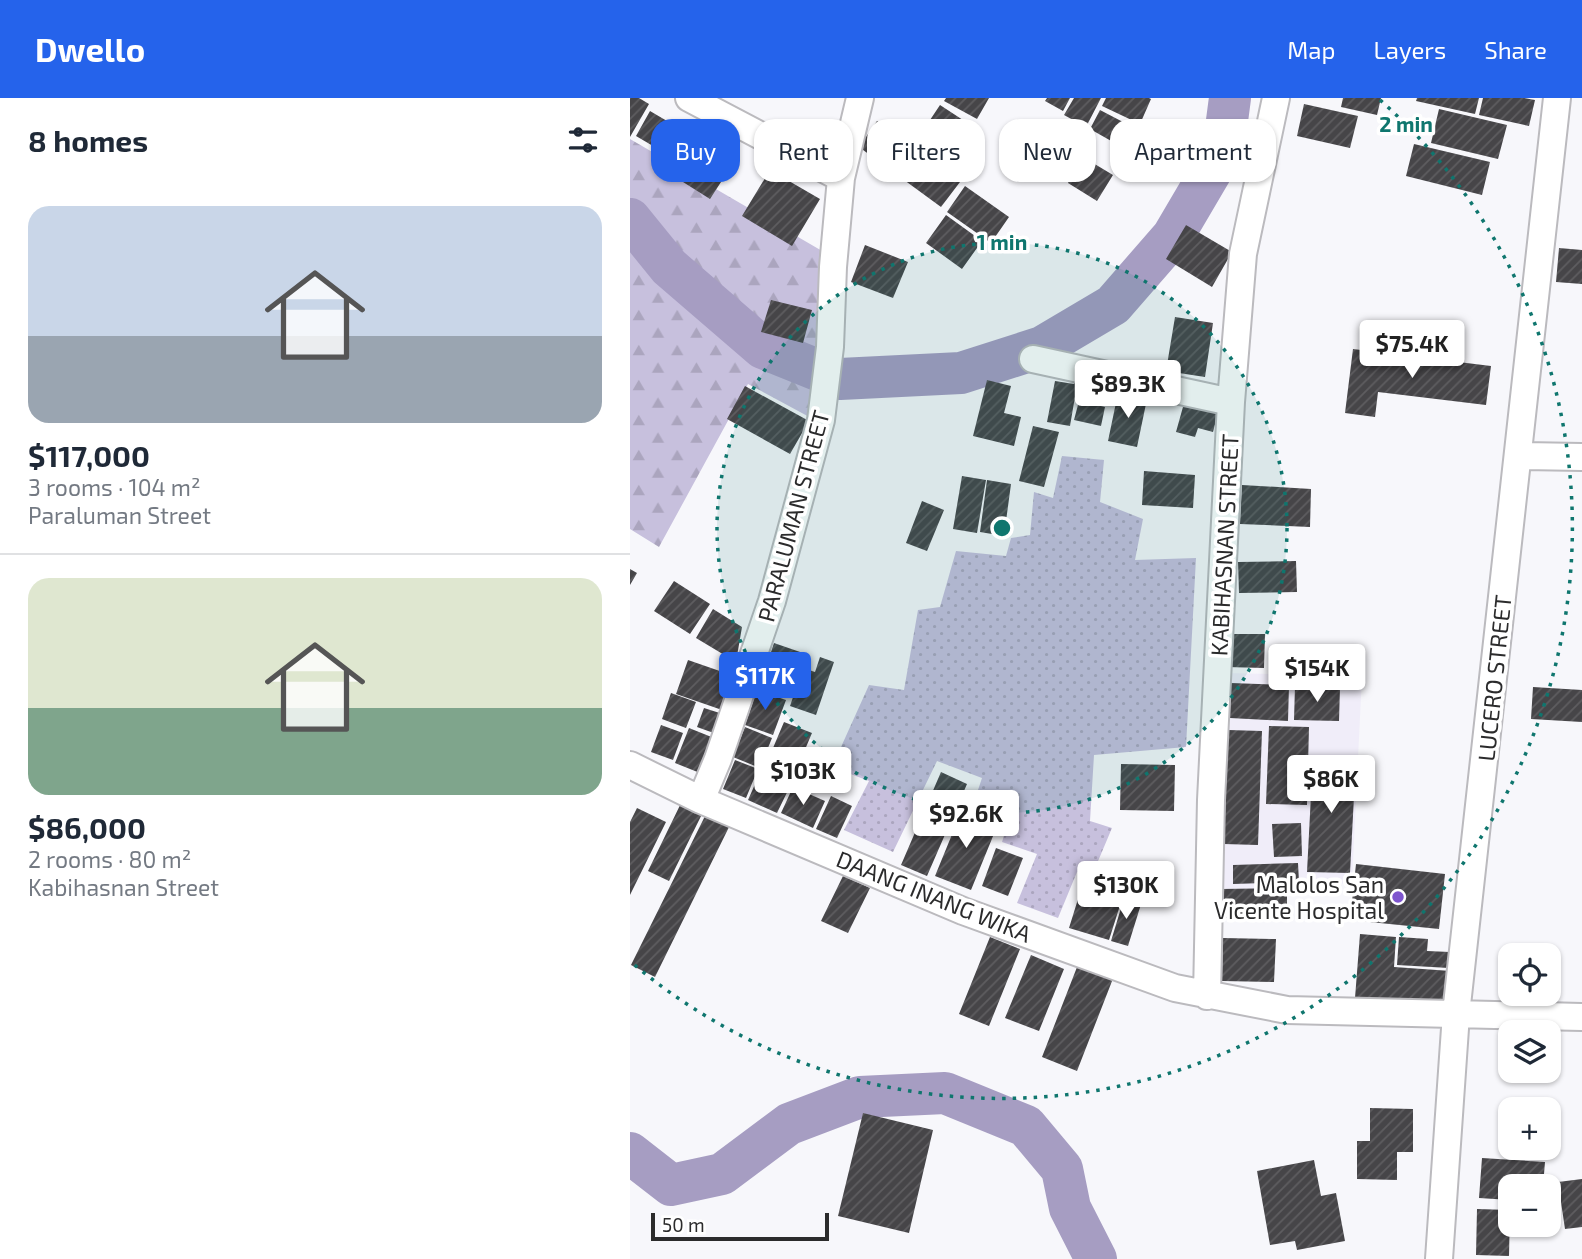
<!DOCTYPE html>
<meta charset="utf-8">
<style>
body{margin:0;font-family:"Exo 2",sans-serif;background:#f6f6f7;color:#1f2937;height:100vh;display:flex;flex-direction:column;font-size:26px;white-space:nowrap}
*{box-sizing:border-box;margin:0}
p{font-size:23px;color:#747a83}
.icon{flex:none;width:38px;height:38px;fill:none;stroke:currentColor;stroke-width:2;stroke-linecap:round;stroke-linejoin:round}
.map{position:relative;flex:1;overflow:hidden}
.sheet{display:flex;flex-direction:column;background:#fff;width:630px}
.sheet>*{flex:none}
.guide{position:absolute;left:21px;top:21px;width:665px;height:63px;display:flex;gap:14px}
.tools{position:absolute;left:868px;top:845px;display:grid;gap:14px}
.tools a{display:grid;place-items:center;width:63px;height:63px;border-radius:14px;background:#fff;box-shadow:0 2px 5px #0004;font-size:35px}
.scale{position:absolute;left:21px;bottom:18px;width:178px;box-sizing:border-box;padding-left:7px;border:4px solid #2b2b2c;border-top:0;font-size:19px;line-height:24px;white-space:nowrap;color:#2b2b2c;-webkit-text-stroke:5px #fff;paint-order:stroke}
.price{position:absolute;translate:-50% -60px;padding:0 16px;border-radius:7px;background:#fff;color:#222;font-size:23px;line-height:46px;filter:drop-shadow(0 2px 4px #0008)}
.price::after{content:'';position:absolute;left:50%;top:42px;width:21px;height:16px;margin-left:-10px;background:inherit;clip-path:polygon(0 0,100% 0,50% 100%)}
.price.current{background:#2563eb;color:#fff}
ul{padding:0;list-style:none}
li{display:grid;align-content:center;gap:14px;height:371px;padding:0 28px}
li+li{border-top:2px solid #e0e1e3}
li span{display:grid;place-items:center;height:217px;border-radius:21px;color:#555}
li>.icon{margin-inline-start:auto}
span .icon{width:126px;height:126px;fill:#fffc;stroke-width:1}
li b{font-size:30px}
h2{display:flex;justify-content:space-between;align-items:center;height:84px;padding:0 28px;font-size:30px}
.pill{padding:0 24px;border-radius:21px;background:#fff;box-shadow:0 2px 5px #0004;font-size:24px;line-height:63px}
.pill.current{background:#2563eb;color:#fff}
header{display:flex;align-items:center;gap:42px;box-sizing:border-box;height:98px;padding:0 35px;background:#2563eb;color:#fff}
header strong{font-size:33px}
nav{display:flex;gap:38px;margin-inline-start:auto;font-size:24px}
main{display:flex;flex:1;min-height:0}
.map>svg:first-child{display:block}
.built{fill:#f0edf9}
.green{fill:url(#green-dots)}
.forest{fill:url(#forest-firs)}
.lines{fill:none;stroke-linecap:round;stroke-linejoin:round}
.river{stroke:#a69dc2;stroke-width:42}
.building{fill:url(#building-hatch)}
.minor-casing{stroke:#bbbabe;stroke-width:30}
.minor{stroke:#fff;stroke-width:26}
.ring{fill:none;stroke:#0f766e;stroke-width:3.5;stroke-dasharray:3.5 7}
.poi-dot{fill:#7e55ce;stroke:#fff;stroke-width:2.5}
.labels{text-anchor:middle;dominant-baseline:central;stroke-width:7;stroke-linejoin:round;paint-order:stroke}
.street-label{font-size:23px;fill:#2b2b2c;stroke:#fff}
.poi-label{font-size:23px;fill:#2b2b2c;stroke:#fff;text-anchor:end}
.centre{fill:#0f766e;stroke:#fff;stroke-width:3.5}
.ring-label{font-size:21px;text-anchor:middle;font-weight:bold;fill:#0f766e;stroke:#fff;stroke-width:7;stroke-linejoin:round;paint-order:stroke}
</style>
<header>
<strong>Dwello</strong>
<nav><a>Map</a><a>Layers</a><a>Share</a></nav>
</header>
<main>
<section class="sheet">
<h2>8 homes<svg class="icon" aria-label="filters" viewBox="0 0 24 24"><path d="M4 7h16M4 17h16"/><circle cx="9" cy="7" r="2"/><circle cx="15" cy="17" r="2"/></svg></h2>
<ul>
<li><span style="background:linear-gradient(#c9d6e8 60%,#9aa5b1 0)"><svg class="icon" aria-label="home" viewBox="0 0 24 24"><path d="M3 11l9-7 9 7M6 9v11h12V9"/></svg></span><div><b>$117,000</b><p>3 rooms · 104 m²</p><p>Paraluman Street</p></div></li>
<li><span style="background:linear-gradient(#dfe7d0 60%,#7fa58c 0)"><svg class="icon" aria-label="home" viewBox="0 0 24 24"><path d="M3 11l9-7 9 7M6 9v11h12V9"/></svg></span><div><b>$86,000</b><p>2 rooms · 80 m²</p><p>Kabihasnan Street</p></div></li>
</ul>
</section>
<div class="map">
<svg width="952" height="1161" viewBox="0 0 952 1161">
<defs>
<pattern id="green-dots" width="8" height="8" patternUnits="userSpaceOnUse" patternTransform="scale(1.75)"><rect width="8" height="8" fill="#c7c0dd"/><path d="M2 2h.1M6 6h.1" fill="none" stroke="#aba5be" stroke-width="1.8" stroke-linecap="round"/></pattern>
<pattern id="forest-firs" width="22" height="20" patternUnits="userSpaceOnUse" patternTransform="scale(1.75)"><rect width="22" height="20" fill="#c7c0dd"/><path d="M5 1l3.5 6h-7zM16 11l3.5 6h-7z" fill="#aba5be"/></pattern>
<pattern id="building-hatch" width="6" height="6" patternUnits="userSpaceOnUse" patternTransform="scale(1.75)"><rect width="6" height="6" fill="#464548"/><path d="M-1 1l2-2M0 6l6-6M5 7l2-2" fill="none" stroke="#5e5d60"/></pattern>
</defs>
<rect width="100%" height="100%" fill="#f7f7fb"/>
<!-- built -->
<path class="built" d="M594 575 732 578 722 785 585 794Z"/>
<!-- green -->
<path class="green" d="M432 358 474 362 470 404 513 421 505 462 566 460 556 649 464 657 460 723 482 730 463 775 447 774 428 820 387 805 407 756 372 744 379 722 343 707 352 680 307 663 263 754 214 732 239 683 202 669 239 587 274 592 288 512 310 509 326 453 376 458 381 440 400 437 404 394 423 400Z"/>
<!-- forest -->
<path class="forest" d="M0 41 199 157 183 321 118 286 29 449 0 431Z"/>
<g class="lines">
<!-- river -->
<path class="river" d="M0 121 39 169 133 250 210 281 331 275 412 249 483 207 543 138 593 53 600 0
M0 1055 41 1087 92 1076 159 1026 230 999 315 995 396 1028 432 1071 440 1110 466 1161"/>
</g>
<!-- building -->
<path class="building" d="M0 0H9L19 6 0 39Z
M316 0H359L347 21 314 3Z
M417 0H440L433 13 415 3Z
M444 0H471L456 29 434 17Z
M476 0H519L521 1 510 26 472 8Z
M713 0H751L747 17 711 9Z
M787 0H849L845 16 786 3Z
M853 0H894L905 2 899 28 849 17Z
M674 6 728 18 720 50 667 38Z
M310 7 336 24 310 63 284 46Z
M809 11 877 27 868 61 801 45Z
M470 12 493 24 483 44 460 31Z
M20 13 54 33 40 58 6 38Z
M247 23 330 84 311 109 229 49Z
M784 46 860 64 852 97 776 78Z
M75 49 102 67 80 101 53 84Z
M453 59 483 77 467 103 438 85Z
M140 72 190 101 162 148 112 118Z
M335 88 379 119 361 145 317 114Z
M316 117 352 143 332 171 296 145Z
M556 127 602 154 582 189 536 161Z
M235 147 278 164 263 200 221 184Z
M929 150 952 152V186L926 184Z
M141 202 182 212 173 245 131 234Z
M545 219 583 225 575 279 536 273Z
M723 251 861 268 856 307 748 294 745 319 715 315Z
M446 276 483 284 478 307 448 301 451 288 447 287 440 328 417 324 425 283 444 286Z
M357 282 381 288 374 315 391 319 384 348 343 338Z
M115 288 179 323 160 356 97 321Z
M488 295 517 301 507 349 478 343Z
M556 298 590 307 583 334 568 330 565 339 546 334Z
M449 303 475 309 471 328 444 322Z
M403 328 429 334 414 389 389 383Z
M514 373 565 377 563 410 512 407Z
M332 378 356 382 347 435 323 431Z
M357 382 381 386 374 438 350 434Z
M612 387 681 391 680 429 610 426Z
M292 403 314 412 297 453 276 445Z
M666 463 667 494 609 495 608 464Z
M0 471 7 475 0 487Z
M44 483 80 506 60 536 24 513Z
M83 511 112 529 106 564 66 540Z
M597 536H635L634 570 596 569Z
M144 545 173 555 159 596 130 587Z
M190 559 204 564 186 617 160 608 173 570 185 574Z
M58 562 107 579 95 613 46 596Z
M601 585 659 587 658 623 600 620Z
M665 588 710 589 709 623 664 622Z
M903 589 952 592V624L901 621Z
M127 592 156 602 143 637 115 627Z
M41 595 66 604 56 630 32 621Z
M74 610 99 618 92 638 67 629Z
M154 624 182 635 171 661 143 650Z
M31 627 53 635 43 662 21 654Z
M639 628 679 629 677 707 636 706Z
M115 629 142 640 130 670 103 659Z
M59 630 89 642 75 677 45 665Z
M598 632 632 633 628 747 594 746Z
M683 658 726 660 720 775 677 774Z
M105 662 128 671 116 700 93 691Z
M134 666 164 680 147 715 118 702Z
M491 666 545 667 544 713 490 712Z
M311 674 337 686 297 778 271 767Z
M163 689 195 703 183 730 151 715Z
M201 698 222 708 207 740 186 731Z
M54 699 75 710 39 783 18 773Z
M7 710 36 724 0 797V724Z
M78 712 102 723 25 879 1 867Z
M332 712 368 726 341 792 305 778Z
M671 725 672 758 644 759 642 726Z
M366 750 393 760 378 798 352 788Z
M668 765 669 784 603 786V767Z
M726 766 815 776 809 831 720 822Z
M213 778 240 790 218 835 191 823Z
M453 785 493 798 479 842 439 830Z
M657 790V820H591V791Z
M495 797 512 803 498 848 481 843Z
M730 836 766 839 764 869 821 873 818 907 725 900Z
M360 839 390 851 359 928 329 916Z
M769 839 798 841 797 853 820 854 819 870 767 867Z
M593 840 646 841 644 884 592 883Z
M401 857 434 871 409 933 375 920Z
M449 864 484 878 447 973 412 959Z
M740 1010 783 1011V1054H767V1082L727 1081V1043H740Z
M233 1015 303 1032 279 1135 208 1118Z
M852 1060 915 1064 913 1088H880V1102L849 1100Z
M684 1062 691 1098 706 1095 715 1143 667 1152 665 1143 640 1147 627 1073Z
M952 1081V1129L935 1131 928 1084Z
M847 1111 880 1112 879 1158 846 1157Z"/>
<g class="lines">
<!-- minor casing -->
<g class="minor-casing">
<path id="minor" d="M59 0 211 80
M403 261 601 304
M889 358 952 359
M0 667 71 702 333 813 545 890 657 912 952 919
M71 702 88 661 142 503 191 322 200 249 203 169 211 80 230 0
M577 898 581 702 601 304 613 156 646 0
M809 1161 826 916 927 0"/>
</g>
<!-- minor -->
<use href="#minor" class="minor"/>
</g>
<!-- distance rings -->
<circle cx="372" cy="430" r="285" fill="#0f766e" fill-opacity=".12"/>
<g class="ring">
<circle cx="372" cy="430" r="285"/>
<path d="M750 2A571 571 0 0 1 1 864"/>
</g>
<!-- markers -->
<circle class="poi-dot" cx="768" cy="799" r="7"/>
<g class="labels">
<!-- street labels -->
<g class="street-label">
<text transform="translate(163 418) rotate(-75)">PARALUMAN STREET</text>
<text transform="translate(594 447) rotate(-87)">KABIHASNAN STREET</text>
<text transform="translate(864 580) rotate(-84)">LUCERO STREET</text>
<text transform="translate(304 798) rotate(22)">DAANG INANG WIKA</text>
</g>
<!-- poi labels -->
<g class="poi-label">
<text x="754" y="786">Malolos San<tspan x="754" dy="26">Vicente Hospital</tspan></text>
</g>
</g>
<circle cx="372" cy="430" r="10" class="centre"/>
<g class="ring-label">
<text x="776" y="34">2 min</text>
<text x="372" y="152">1 min</text>
</g>
</svg>
<div class="tools">
<a><svg class="icon" aria-label="locate" viewBox="0 0 24 24"><circle cx="12" cy="12" r="6"/><path d="M12 2v4M12 18v4M2 12h4M18 12h4"/></svg></a>
<a><svg class="icon" aria-label="layers" viewBox="0 0 24 24"><path d="M12 4l9 5-9 5-9-5zM3 14l9 5 9-5"/></svg></a>
<a>+</a>
<a>−</a>
</div>
<div class="scale">50 m</div>
<b class="price" style="left:782px;top:282px">$75.4K</b>
<b class="price" style="left:498px;top:322px">$89.3K</b>
<b class="price" style="left:687px;top:606px">$154K</b>
<b class="price current" style="left:135px;top:614px">$117K</b>
<b class="price" style="left:173px;top:709px">$103K</b>
<b class="price" style="left:701px;top:717px">$86K</b>
<b class="price" style="left:336px;top:752px">$92.6K</b>
<b class="price" style="left:496px;top:823px">$130K</b>
<div class="guide">
<a class="pill current">Buy</a>
<a class="pill">Rent</a>
<a class="pill">Filters</a>
<a class="pill">New</a>
<a class="pill">Apartment</a>
</div>
</div>
</main>
